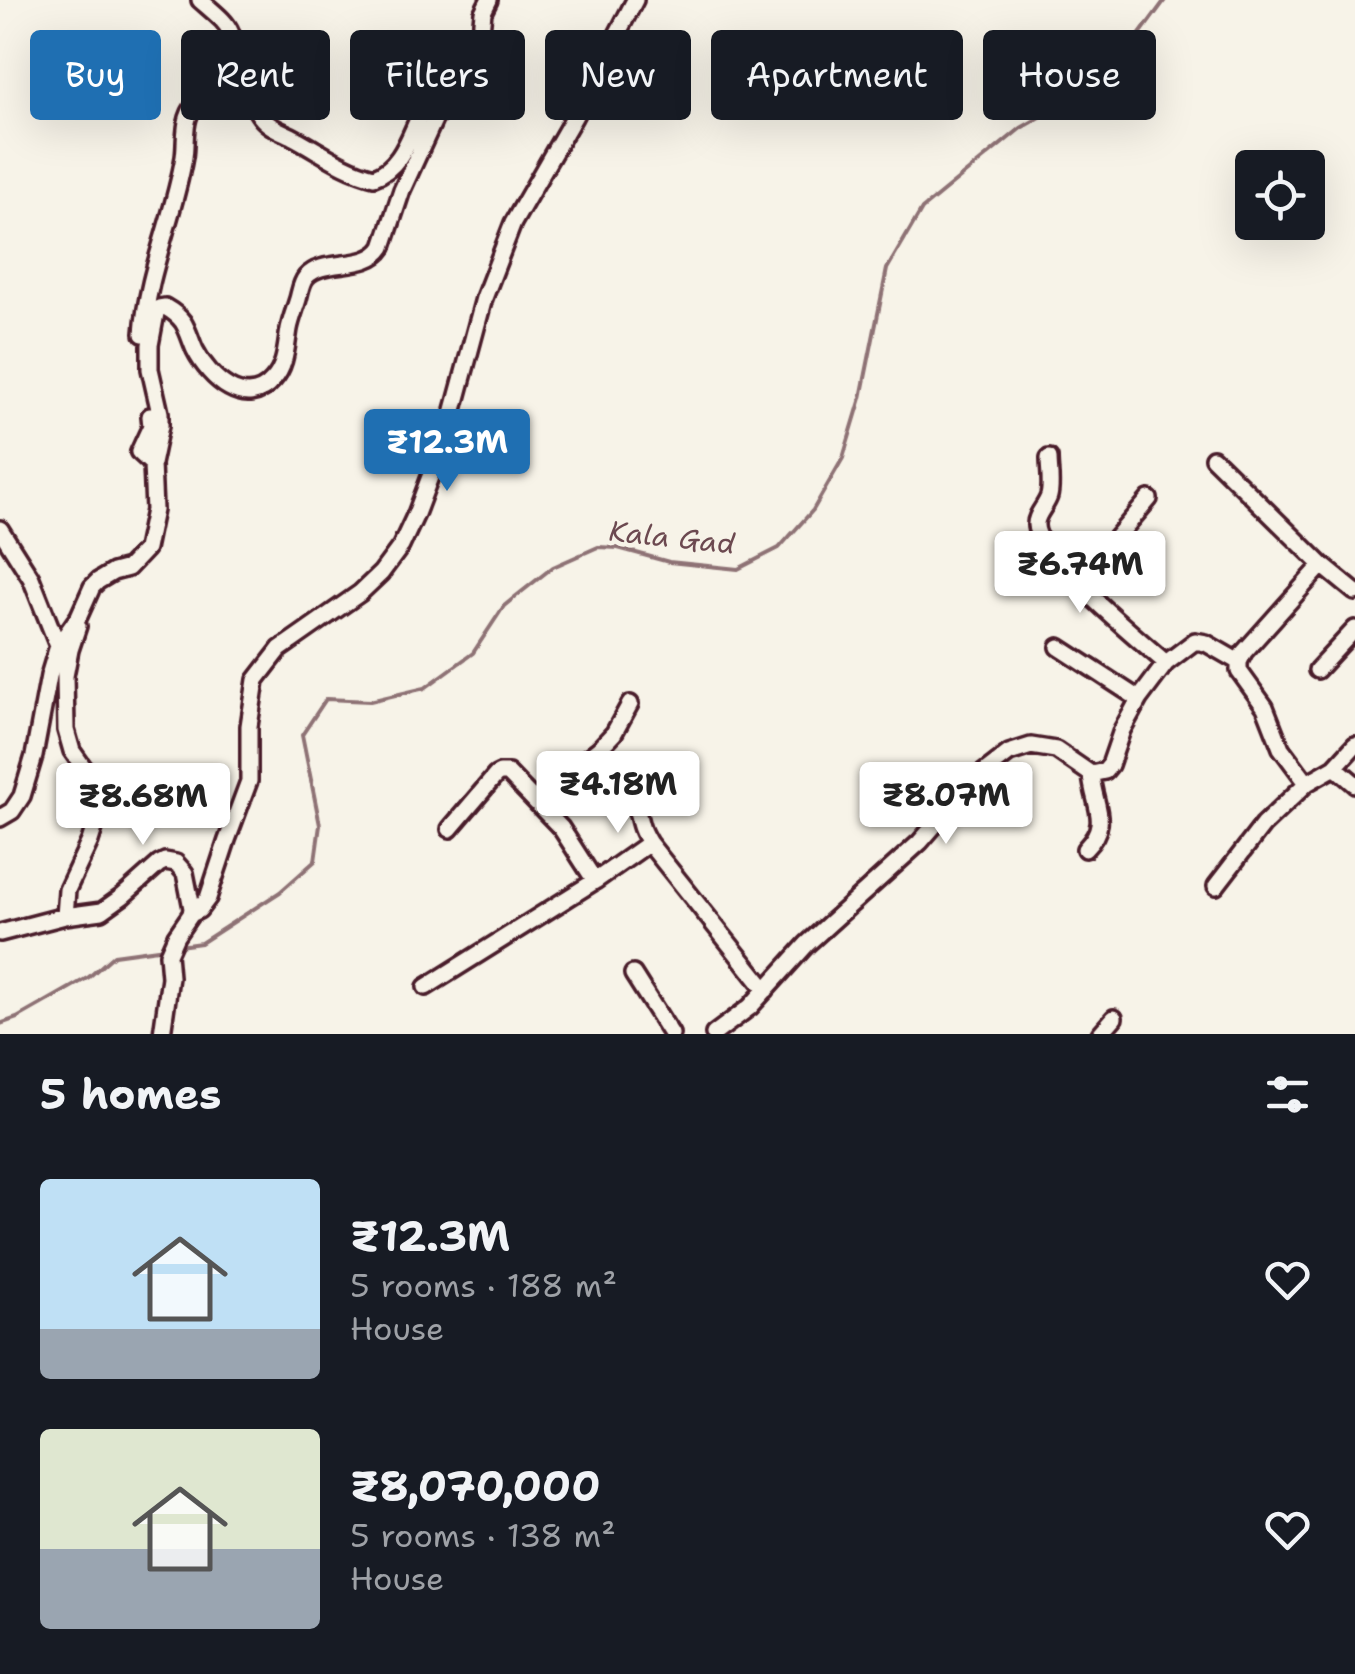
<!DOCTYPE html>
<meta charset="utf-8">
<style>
body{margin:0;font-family:"Shantell Sans",sans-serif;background:#20242c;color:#f1f3f6;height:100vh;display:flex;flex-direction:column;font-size:38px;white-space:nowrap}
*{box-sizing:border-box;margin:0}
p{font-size:32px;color:#9ea1a6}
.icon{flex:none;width:55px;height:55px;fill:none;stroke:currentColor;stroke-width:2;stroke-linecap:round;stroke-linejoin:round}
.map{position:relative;height:1034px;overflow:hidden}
.side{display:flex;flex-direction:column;background:#171b24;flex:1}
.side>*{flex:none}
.hud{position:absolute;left:30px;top:30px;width:1295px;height:90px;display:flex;gap:20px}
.controls{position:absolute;left:1235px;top:150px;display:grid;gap:20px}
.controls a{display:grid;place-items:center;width:90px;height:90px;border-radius:10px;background:#171b24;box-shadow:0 10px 40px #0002;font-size:50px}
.price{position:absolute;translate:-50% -85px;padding:0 22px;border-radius:10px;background:#fff;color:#222;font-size:32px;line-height:65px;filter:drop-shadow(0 2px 5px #0008)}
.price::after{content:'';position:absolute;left:50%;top:60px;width:30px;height:22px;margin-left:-15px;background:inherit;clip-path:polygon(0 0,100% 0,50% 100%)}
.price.current{background:#1f6fb2;color:#fff}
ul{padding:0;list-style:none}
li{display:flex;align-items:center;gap:30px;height:250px;padding:0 40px}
li span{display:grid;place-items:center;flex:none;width:280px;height:200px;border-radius:10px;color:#555}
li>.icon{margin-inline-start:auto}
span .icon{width:120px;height:120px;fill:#fffc;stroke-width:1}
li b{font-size:42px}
h2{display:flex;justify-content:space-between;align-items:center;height:120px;padding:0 40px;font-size:42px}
.tag{padding:0 35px;border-radius:10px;background:#171b24;box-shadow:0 10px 40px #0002;font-size:35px;line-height:90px}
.tag.current{background:#1f6fb2;color:#fff}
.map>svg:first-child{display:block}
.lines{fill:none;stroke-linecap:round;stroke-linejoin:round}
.stream{stroke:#8e7275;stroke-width:4}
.minor-casing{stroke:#4a1f2b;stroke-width:22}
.minor{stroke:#f7f3e8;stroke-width:15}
.labels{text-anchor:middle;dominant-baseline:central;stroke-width:9;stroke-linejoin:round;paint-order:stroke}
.water-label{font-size:28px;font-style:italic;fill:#6c4950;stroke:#f7f3e8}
</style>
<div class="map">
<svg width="1355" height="1034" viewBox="0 0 1355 1034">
<rect width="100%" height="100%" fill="#f7f3e8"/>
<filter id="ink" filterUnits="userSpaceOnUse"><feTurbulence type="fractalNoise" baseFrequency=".01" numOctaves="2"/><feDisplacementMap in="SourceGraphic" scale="20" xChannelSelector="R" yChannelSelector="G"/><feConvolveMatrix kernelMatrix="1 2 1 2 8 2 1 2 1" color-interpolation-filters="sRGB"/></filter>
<g filter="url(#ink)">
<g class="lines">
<!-- stream -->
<path class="stream" d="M179 946 201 943 280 892 315 861 320 825 302 735 326 699 370 701 425 688 473 653 504 606 515 597 553 567 598 547 618 548 669 562 738 569 779 548 813 510 843 458 861 398 887 269 922 209 1021 128 1107 79 1165 0
M0 1024 17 1018 89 977 114 955 165 948"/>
<!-- minor casing -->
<g class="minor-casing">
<path id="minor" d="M200 0C232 28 237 28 229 72
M143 334C147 273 174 217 184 157 186 144 184 131 188 118 192 104 216 77 229 72 249 82 248 101 261 117 268 127 284 132 295 138 321 152 345 170 374 177 403 167 410 133 423 109L430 103 454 95
M150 416 151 426 139 452 152 464
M1049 458C1049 470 1052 485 1049 496 1046 506 1036 514 1036 524 1034 554 1141 641 1166 663L1195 641 1206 643 1239 662
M1213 458 1322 565 1355 592
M0 529 31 578 58 646
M1077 584 1149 499
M1059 647 1139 699 1166 663
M1317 670 1355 629
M1355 745 1335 767 1355 784
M1307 783 1281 748 1265 707 1239 671V662L1244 652 1322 565
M535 799 599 749 614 733 630 704
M0 818 12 811 22 796 34 756 49 676 58 646 79 616 92 587 98 581 113 572 128 568 146 549 154 510 152 464 160 426V413L150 369V345L156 313 159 308 165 307C172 311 178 315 183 322 188 330 191 341 195 350 209 378 246 412 273 380 286 366 286 347 289 329 291 319 295 309 298 299 300 292 301 283 306 277 323 257 367 272 383 247L402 190 435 118C447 104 466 97 476 81L483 12 489 0
M450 829 496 775 500 773H508L561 828 595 881
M649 843C642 831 641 828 638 815 636 808 630 802 629 795L656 767
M1085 849C1112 822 1093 806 1091 774
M1216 886 1263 825 1307 783 1335 767
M191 914 199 910 208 898 227 840 249 781V726L256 680 280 649 360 593 381 573 401 546 416 514 451 421 484 298 513 223 574 117 635 0
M65 916 67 890 90 841 102 803 98 788 72 751 66 730 65 676 70 650 78 626
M0 933 65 916 102 911 123 896 159 864 165 861 176 863 185 873 192 908 191 914 176 936 168 954 170 977 162 1034
M633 974 671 1034
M426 987 595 881 649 843 766 990
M714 1034 750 1007 807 944 920 842 974 780 1009 753 1031 746 1056 750 1091 774 1105 771 1110 765 1122 730 1139 699
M1100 1034 1114 1018"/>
</g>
<!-- minor -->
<use href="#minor" class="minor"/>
</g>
</g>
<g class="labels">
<!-- water labels -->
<g class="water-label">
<text transform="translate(672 537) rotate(6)">Kala Gad</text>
</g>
</g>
</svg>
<div class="controls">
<a><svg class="icon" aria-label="locate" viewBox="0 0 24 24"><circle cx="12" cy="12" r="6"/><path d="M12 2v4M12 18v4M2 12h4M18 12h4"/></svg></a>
</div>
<b class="price current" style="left:447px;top:494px">₹12.3M</b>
<b class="price" style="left:1080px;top:616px">₹6.74M</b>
<b class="price" style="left:618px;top:836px">₹4.18M</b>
<b class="price" style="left:946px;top:847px">₹8.07M</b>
<b class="price" style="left:143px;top:848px">₹8.68M</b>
<div class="hud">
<a class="tag current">Buy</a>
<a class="tag">Rent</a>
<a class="tag">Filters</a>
<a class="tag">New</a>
<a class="tag">Apartment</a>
<a class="tag">House</a>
</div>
</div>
<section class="side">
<h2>5 homes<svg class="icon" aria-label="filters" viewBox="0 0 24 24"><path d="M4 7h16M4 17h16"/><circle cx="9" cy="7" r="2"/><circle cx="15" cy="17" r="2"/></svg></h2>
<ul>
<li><span style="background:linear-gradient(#bfe0f5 75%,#9aa5b1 0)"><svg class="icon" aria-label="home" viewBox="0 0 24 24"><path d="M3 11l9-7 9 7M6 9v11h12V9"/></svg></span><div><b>₹12.3M</b><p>5 rooms · 188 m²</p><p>House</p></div><svg class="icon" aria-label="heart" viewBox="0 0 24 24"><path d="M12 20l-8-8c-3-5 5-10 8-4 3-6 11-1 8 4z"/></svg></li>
<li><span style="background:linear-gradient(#dfe7d0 60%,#9aa5b1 0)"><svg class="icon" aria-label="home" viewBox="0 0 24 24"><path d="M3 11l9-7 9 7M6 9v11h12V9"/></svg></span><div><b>₹8,070,000</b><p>5 rooms · 138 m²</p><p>House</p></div><svg class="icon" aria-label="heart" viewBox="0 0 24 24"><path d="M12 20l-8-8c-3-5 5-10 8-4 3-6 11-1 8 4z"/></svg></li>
</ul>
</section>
